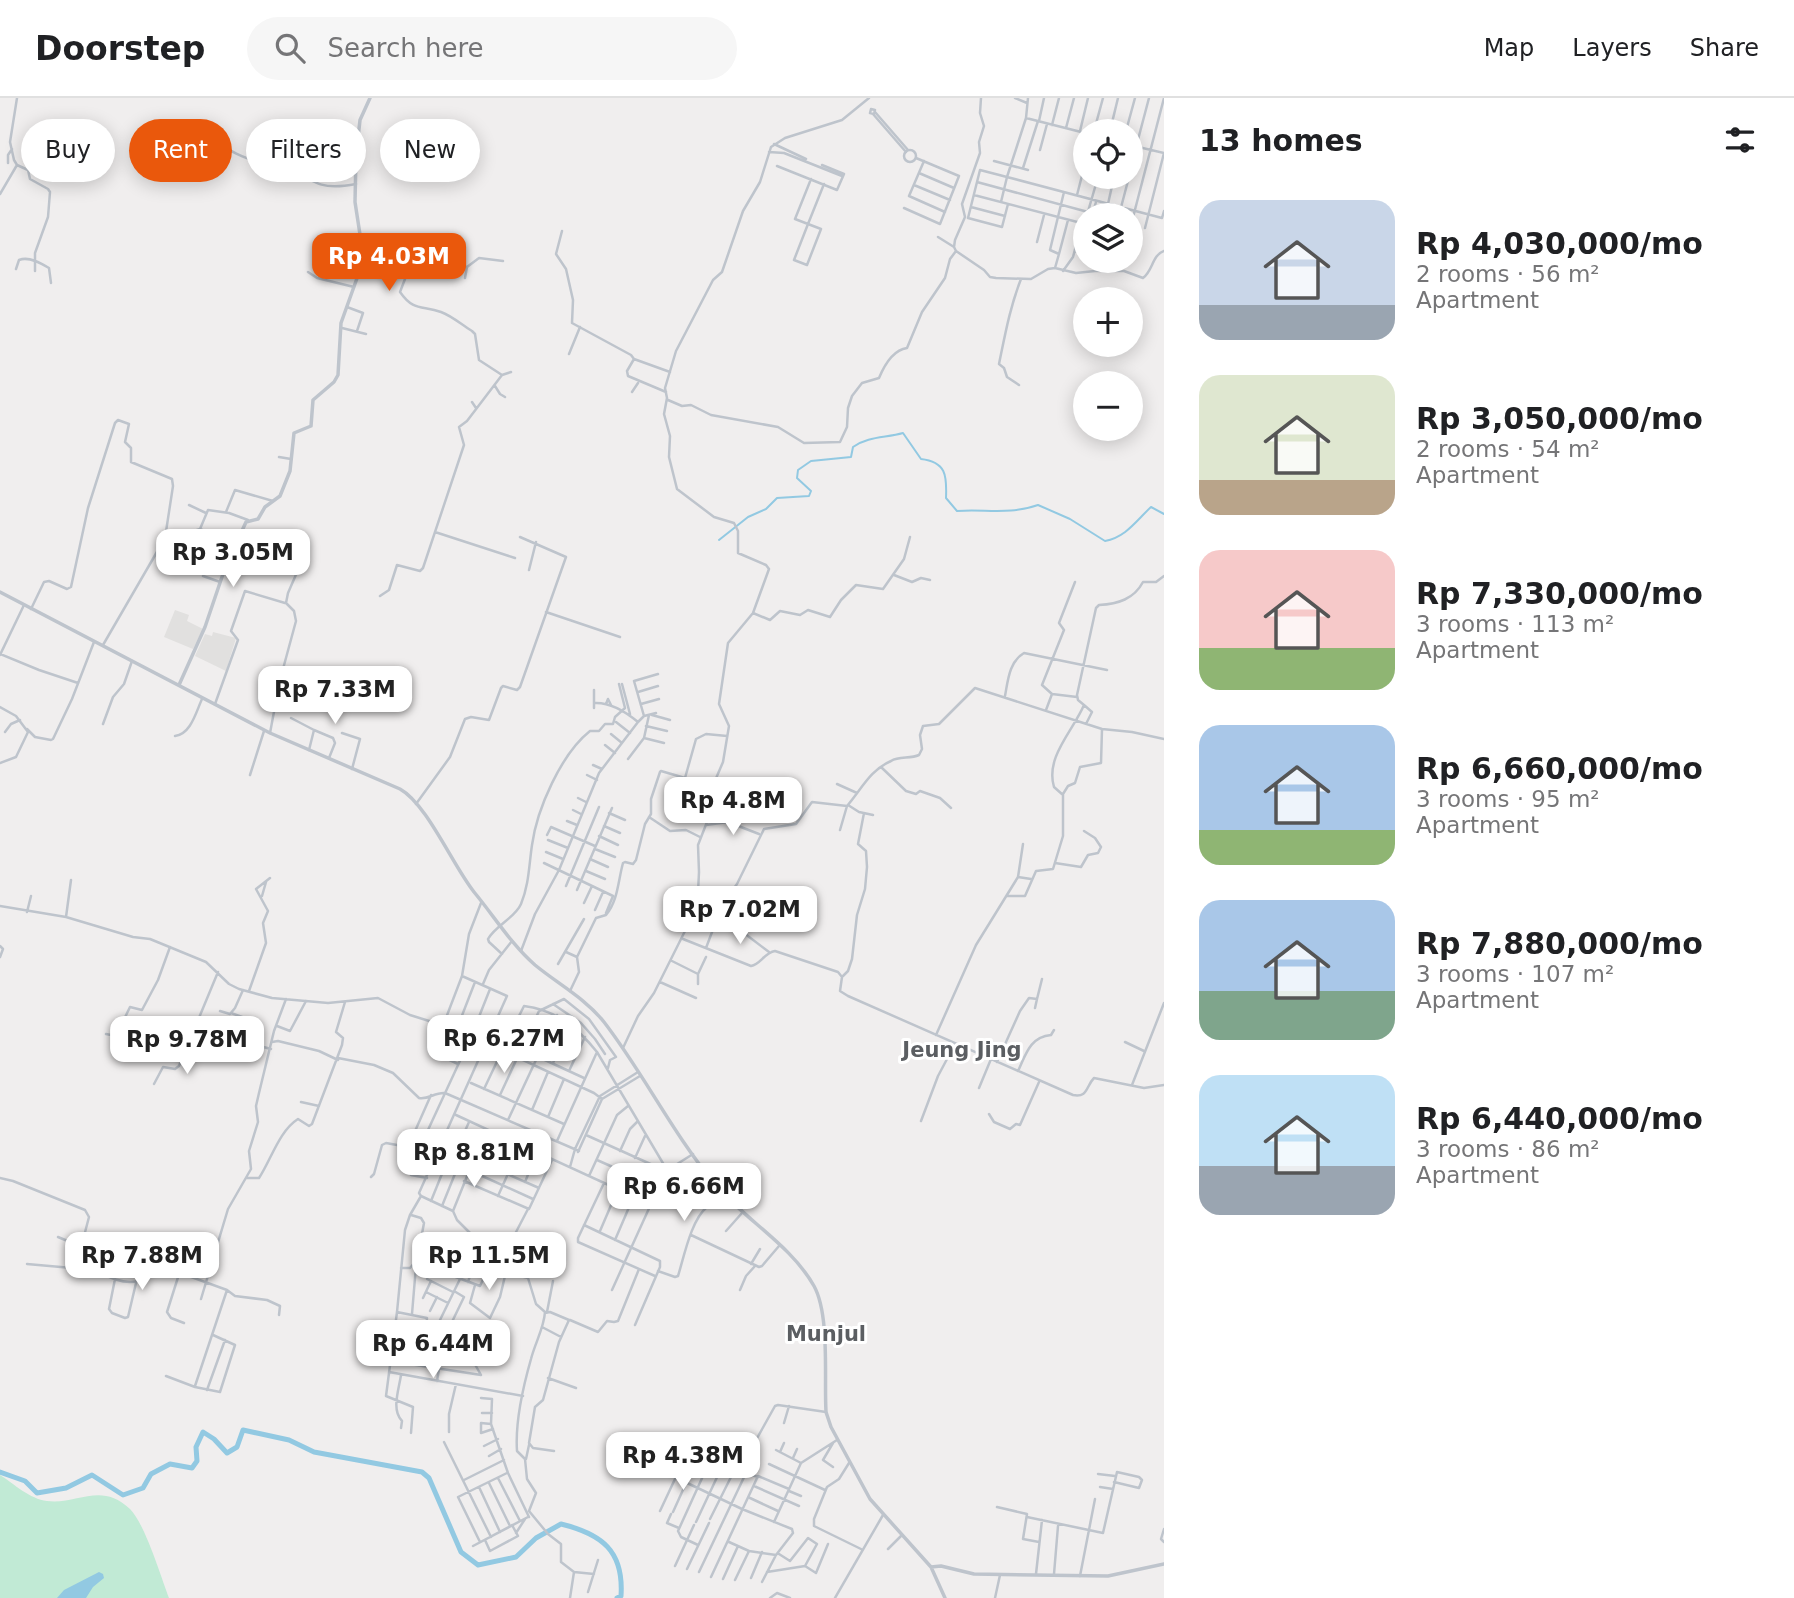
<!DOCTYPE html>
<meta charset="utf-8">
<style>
body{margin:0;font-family:"DejaVu Sans",sans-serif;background:#f6f6f6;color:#202124;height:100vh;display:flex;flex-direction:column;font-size:26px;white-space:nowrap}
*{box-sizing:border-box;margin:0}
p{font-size:23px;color:#757577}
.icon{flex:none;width:38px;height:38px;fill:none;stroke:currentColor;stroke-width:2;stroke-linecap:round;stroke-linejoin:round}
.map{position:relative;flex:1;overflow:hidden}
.details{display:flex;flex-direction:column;background:#fff;width:630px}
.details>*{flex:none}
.banner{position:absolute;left:21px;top:21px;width:665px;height:63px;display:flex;gap:14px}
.fabs{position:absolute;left:1073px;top:21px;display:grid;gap:14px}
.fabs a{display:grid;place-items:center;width:70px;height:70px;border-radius:50%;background:#fff;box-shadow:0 4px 18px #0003;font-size:35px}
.price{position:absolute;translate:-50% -60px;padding:0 16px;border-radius:14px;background:#fff;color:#222;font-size:23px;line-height:46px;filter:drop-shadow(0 2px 4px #0008)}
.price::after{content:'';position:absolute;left:50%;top:42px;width:21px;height:16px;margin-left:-10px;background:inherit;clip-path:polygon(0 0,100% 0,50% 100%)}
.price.on{background:#ea580c;color:#fff}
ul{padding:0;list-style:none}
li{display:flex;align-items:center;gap:21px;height:175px;padding:0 35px}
li span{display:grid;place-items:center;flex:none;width:196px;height:140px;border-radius:21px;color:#555}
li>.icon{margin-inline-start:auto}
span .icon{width:84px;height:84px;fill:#fffc;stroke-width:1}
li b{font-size:30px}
h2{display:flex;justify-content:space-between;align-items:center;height:84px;padding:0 35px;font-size:30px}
.chip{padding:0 24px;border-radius:32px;background:#fff;box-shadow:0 4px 18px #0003;font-size:24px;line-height:63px}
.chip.on{background:#ea580c;color:#fff}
header{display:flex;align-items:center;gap:42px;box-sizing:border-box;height:98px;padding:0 35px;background:#fff;border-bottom:2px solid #e0e0e0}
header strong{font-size:33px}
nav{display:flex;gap:38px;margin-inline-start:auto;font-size:24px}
.search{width:490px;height:63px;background:#f6f6f6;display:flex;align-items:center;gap:18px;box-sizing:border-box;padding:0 24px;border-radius:38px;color:#757577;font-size:26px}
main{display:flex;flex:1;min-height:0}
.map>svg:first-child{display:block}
.education{fill:#e1e0df}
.green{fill:#c1ead5}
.water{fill:#92c9e2}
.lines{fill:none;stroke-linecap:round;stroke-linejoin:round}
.stream{stroke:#92c9e2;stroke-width:2}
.river{stroke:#92c9e2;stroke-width:5}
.minor{stroke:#bec4cc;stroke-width:2.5}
.tertiary{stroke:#bec4cc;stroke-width:3.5}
.labels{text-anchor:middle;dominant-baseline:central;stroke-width:6;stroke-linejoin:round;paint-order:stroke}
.quarter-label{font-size:21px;font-weight:bold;fill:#5b5e62;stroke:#fff}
</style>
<header>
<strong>Doorstep</strong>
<div class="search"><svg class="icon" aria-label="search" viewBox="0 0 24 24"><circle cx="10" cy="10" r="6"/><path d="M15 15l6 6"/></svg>Search here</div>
<nav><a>Map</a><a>Layers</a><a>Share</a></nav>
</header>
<main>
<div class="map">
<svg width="1164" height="1500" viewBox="0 0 1164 1500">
<rect width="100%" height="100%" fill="#f0eeee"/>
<!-- education -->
<path class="education" d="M175 512 189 517 187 523 203 531 193 551 164 539Z
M213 534 236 540 226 573 195 558 205 536 212 538Z"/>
<!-- green -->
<path class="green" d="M0 1377C14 1386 30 1401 47 1403 77 1407 101 1383 130 1411 145 1426 161 1479 169 1500H0Z"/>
<!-- water -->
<path class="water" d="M99 1474 103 1476 104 1480 93 1489 86 1500H57L64 1492Z"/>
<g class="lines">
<!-- stream -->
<path class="stream" d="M719 442 748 419 766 411 777 400 809 398 811 393 797 380 798 372 811 363 851 359 853 349C868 338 886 340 903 335L921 361C946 364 947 377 946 400L957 413C986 411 1010 417 1038 407L1070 421 1105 443C1126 439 1136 423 1151 409L1164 416"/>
<!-- river -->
<path class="river" d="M0 1374 25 1383 37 1395 66 1390 92 1377 123 1397 143 1390 151 1376 170 1366 192 1370 197 1363 196 1349 203 1334 214 1341 227 1355 237 1349 243 1332 289 1342 314 1354 422 1374 429 1380 461 1454 478 1467 516 1459 536 1440 561 1426C602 1436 624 1453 621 1498L617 1500"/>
<!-- minor -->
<path class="minor" d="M17 0 10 44 14 62 17 67 28 72 30 81 48 91 50 94 48 119 35 155V173
M981 0 980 15 984 28 979 44 980 55 962 106 965 119 955 142 954 149 956 153 984 172 990 179 996 180 1031 181 1048 171 1055 170 1076 175 1095 173H1124L1143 180C1153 173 1152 157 1164 153
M1015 0 1027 5
M1028 0 1026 20 1007 79 1162 120 1164 113
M871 11 875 12 874 16 870 15Z
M875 14 908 52
M873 16 906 54
M1026 20 1085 35
M1039 23 1044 0
M1052 27 1059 0
M1066 30 1074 0
M1080 33 1088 0
M1094 33 1103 0
M1110 33 1118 0
M1126 33 1135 0
M184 45 200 41C210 47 219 48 229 52 240 57 245 61 258 63L281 45 287 49 289 69C317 87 324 92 356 86
M285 46 295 43 307 50 355 58
M774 46 806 61
M1130 47 1164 55
M904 58a6 6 0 1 1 12 0a6 6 0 1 1-12 0Z
M1040 52 1047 26
M769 54 784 55 842 78
M924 63 909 98 945 114
M994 63 1028 72
M8 65V57L12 51
M777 68 837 92 844 76 822 67
M1023 70 1038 23
M1130 72 1149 0
M919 75 954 90
M308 80 319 54
M811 81 795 121 808 126 794 162 807 167 821 131 808 126 824 86
M977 84 1088 114
M914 87 950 102
M0 96 17 67
M974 97 1085 126V130
M1077 97 1085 66
M1001 104 1007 79 980 72 968 120 1002 129 1008 106
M1108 106 1114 79
M971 109 1005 118
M904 110 940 126 959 78 916 60
M1087 117 1098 79
M1092 117 1096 104
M1119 117 1129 79
M1131 127 1164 0
M1145 130 1164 55
M562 133 556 156 566 171 573 202 572 225 631 257 634 261 627 273 628 278 666 294
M938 139 954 149
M361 143 386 150V162L406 169 405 181 400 194C414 214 422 207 441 214 452 218 462 227 472 233L475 236 479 262 502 277 467 323 459 329 464 347 423 470 420 473 397 467 389 492 380 498
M1037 144 1044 117
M1075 153 1085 156
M1059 156 1068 122
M406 169 439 179 459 167 467 169 465 180
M467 169 479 160 503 163
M1055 170 1059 156 1050 152 1064 94
M16 171 19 162C29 158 41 165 49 170L51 185
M1063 173 1073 159 1082 125
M308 174 317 180 354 189
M347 209 363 215 357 233
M342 230 366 236
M569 256 580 229
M634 261 670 274
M502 277 511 274
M1019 287 1007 279 1004 270 999 266C1005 237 1010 209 1021 181
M495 288 500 296 505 299
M632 294 638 285
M668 302 682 308 691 307 711 317 778 329 804 345 840 344 847 329 848 310 852 298 862 285 879 280C884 268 893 252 907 250L922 214 945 180 950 161 956 153
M472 304 476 310
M279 359 291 361
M189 407 206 415
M226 414 235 392 273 403
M200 431 217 439 218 445 226 448 233 443 238 444
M435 434 515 460
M166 437 187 444 191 434 200 431 208 412 229 415 248 422
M529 472 536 444
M894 477 912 484 921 480 930 482
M203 478 220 484
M31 511 44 484 49 483 67 491 71 489 88 410 115 325 118 322 129 326 125 344 131 350V364L172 381 173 388 165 440 103 547
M546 514 620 539
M753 515 770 522 780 513 800 517 808 512 830 519 841 502 856 487 883 491 904 461 910 439
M0 556 39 572 78 585
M0 557 24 507
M622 586 630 616
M594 592V610
M638 594 658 588
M1052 596 1042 587 1064 532 1059 525 1075 484
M1005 598C1008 582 1009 564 1024 555L1107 572
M215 606 238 542 231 533 245 493 285 505
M606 606 608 601 611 607
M641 606 659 601
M1084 607 1092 614 1086 626
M0 609 16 618 28 634 16 659 0 665
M1046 612 1052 596 1077 599
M649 617 644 640 664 645
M652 617 670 622
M644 618 634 583 658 576
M291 620 314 632
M616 624 630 635
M638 624 644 618 656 615
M103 626 113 599 124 586 132 563
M646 628 667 633
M27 631 35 639 51 642 53 641 72 601 94 544
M5 634 11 626 20 622
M270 635 280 582 296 523 294 513 286 505 288 495 298 472
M342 635 360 641 352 671
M611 636 622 645
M175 638C191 636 196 614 202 601
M605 647 615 655
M309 652 314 632 333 640 335 645 329 660
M628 661 644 640
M593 667 602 671
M881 669 906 693 916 696 920 693 940 700 951 710
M250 677 264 633
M587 677 597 682
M837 686 857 695
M1063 696 1068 688 1075 685 1080 669 1101 665 1102 631
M578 700 586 704
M416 706 450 659 465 621 471 619 489 622 501 590 503 588 517 592 520 589 566 459 520 439
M848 707 859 714 873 717
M573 712 581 716
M609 715 625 722
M649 719 670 733 686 732 700 739
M567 723 577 727
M706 727 728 724 759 736
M604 728 620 735
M840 732 847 708
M547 737 551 729 595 748
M599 738 618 747
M548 742 568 750
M595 751 615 759
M546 754 563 761
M590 761 608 769
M544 765 613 798 606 815
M1055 765 1081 769 1088 757 1098 755 1101 749 1095 740 1084 733
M586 773 605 781
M1018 779 1031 781
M566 788 599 709
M577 792 612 710
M262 798 266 784
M1007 798H1025L1036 773 1053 771 1063 738V697L1054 689C1045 659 1073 633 1084 607L1078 602 1077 597 1096 510 1099 507C1118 506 1134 501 1143 484H1156L1164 478
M584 805 592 788
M0 808 66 819 133 839 150 841 206 864 229 886 239 891 272 900 328 905 378 900 410 917 442 927 486 945 419 1095 421 1098 453 1113 457 1122 489 1154 487 1166 490 1170 528 1180 536 1206 545 1214C544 1230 535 1245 531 1261 523 1289 515 1324 517 1353L525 1361 527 1381 536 1395 529 1413 548 1436 561 1446V1464L574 1474 570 1500
M595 812 603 794
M27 814 31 798
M66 819 71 782
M716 823 736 829 769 854
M683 841 751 868C761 866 764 855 775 853L838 874 842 879 840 893 848 898 1073 997C1088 1000 1086 988 1094 980L1144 990 1164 987
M0 848 3 851 0 859
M706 850 723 805 737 786 764 731 796 726 812 704 847 708C861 692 870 672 891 663 899 658 910 661 919 657L922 651 920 637 923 628 939 626 975 590 1102 631 1132 634 1164 641
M521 853 535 816 559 772 599 675 638 624C626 614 609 604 594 605
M566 854 577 859
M502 856 489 844 488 841C496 827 515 820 521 806 529 787 529 767 532 747 537 711 561 656 590 633H599L605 626H613L615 619 625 610 619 586
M672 863 698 876
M558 866 584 821
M462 878 507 898 486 945 594 995 602 1001
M843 878 848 873 852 861 857 817 865 791 867 769 866 753 858 746 864 715
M660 884 696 900
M483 886 489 872 512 843
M698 886V876L706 859
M249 893 266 845 263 825 268 813 256 791 270 780
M570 893 579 874 577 859 596 820 606 817C618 803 618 783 623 765L625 764 633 766 636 762 645 726 651 716V701L660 674 661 673 685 680 696 641 706 636 727 638
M553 906 581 925 595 941 605 956
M1035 910 1037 901
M220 913 230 916 235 910 243 892
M231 915 259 925
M277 928 290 933 306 903
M456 933 475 884
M106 936 116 938 130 909 142 912 158 882 170 849
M936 937 976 847 1018 779 1023 746
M438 943 463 955
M272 944 278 943 319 953 338 962
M1125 944 1144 953
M256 947 271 951
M623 950 638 918 654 895 687 829 697 815 699 774 698 747 707 724 714 685 723 664 729 628 719 606 728 545 753 515 769 471 766 467 738 455V433L734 425 714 419 677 391 669 359 670 338 664 316 667 300 665 290 676 253 713 182 722 174 743 113 760 84 771 49 785 40 842 22 869 0
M338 960 374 967 393 975 419 1000C428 1002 435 994 445 995L579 1053
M997 964 1020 913 1029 900 1037 901 1042 881
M553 965 570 927
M458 966 433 954 462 878 469 836 481 805
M569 973 585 939
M1018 973C1026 956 1030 939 1051 937L1054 932
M584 980 508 945 507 942 524 908C556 912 577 929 597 954L667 1072
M471 985 564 1026
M154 986 163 969 175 971 179 968 218 874
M1132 987 1164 905
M979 990 991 961
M484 991 502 953
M500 997 539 913 564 901 589 921 616 959 610 962 608 970
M301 1004 319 1008
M532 1012 548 974
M989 1016 994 1024 1010 1031 1016 1026 1020 1027 1039 984
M456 1017 650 1106
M548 1019 564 981
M508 1022 557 917
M921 1023 938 978 955 946
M414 1035 539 1090
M586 1037 666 1073
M557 1043 597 954
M456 1053 469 1024
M620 1053 630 1031 637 1024
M578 1054 602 1001 640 978
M472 1060 484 1031
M635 1060 645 1038
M597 1062 658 1089
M488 1067 500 1038
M570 1069 575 1051 600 998 638 974
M469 1072 533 1101
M589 1078 617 1017 628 1008
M371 1079 374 1076 382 1047 386 1045 408 1049 431 997
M0 1080 13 1083 85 1112 89 1119 78 1161 72 1170 27 1166
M246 1080H259C271 1062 279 1033 298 1021L309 1028 312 1026 342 947 343 940 336 934 345 904
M427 1080 411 1077 409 1073 471 939 490 891
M464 1083 529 1111 552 1062
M525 1084 537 1055
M604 1085 578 1140V1144L655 1178
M498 1098 528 1031
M431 1103 452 1051
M442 1108 463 1056
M453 1113 474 1061
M411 1117 421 1120 424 1125 416 1168 412 1216
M584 1127 660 1163V1169L635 1227
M600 1133 618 1091
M726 1133 742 1115
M691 1137 759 1169 762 1168 779 1148
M58 1139 82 1149
M615 1142 633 1100
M77 1164C96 1171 117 1188 138 1183L146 1164H150L227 1192 235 1198 267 1202 280 1208 279 1217
M158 1166 163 1153 177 1154 180 1158 174 1171
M751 1166 760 1151
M401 1170H410L415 1164
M180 1173 167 1214 171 1220 184 1225
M658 1173 675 1179 678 1178C684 1159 691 1122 707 1109H716L724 1096
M453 1178 480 1188 489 1169
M457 1179 460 1169
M115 1181 109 1211 112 1215 125 1220 128 1219 136 1185
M427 1181 453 1194
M468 1184 472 1172
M475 1187 470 1205 490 1220 500 1199 515 1136 528 1111
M612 1192 666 1073 693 1056
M740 1192 746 1178 755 1168
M426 1194 448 1205
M423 1200 431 1183
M201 1201 228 1111 251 1071 249 1053 258 1024 256 1008 259 995 274 933 286 901
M430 1213 437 1199
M397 1214 427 1220 422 1255
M547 1214 553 1183
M545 1215 550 1214 569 1222 559 1244 543 1302 535 1309 529 1345 533 1350 554 1353
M570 1222 598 1234 607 1223 614 1224 618 1223 639 1171
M460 1224 444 1229 440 1222 460 1181
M394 1226 425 1231
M451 1226 464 1199 454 1193
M542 1229 561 1239
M393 1239 423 1244
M390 1263 481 1277 473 1263 392 1251
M389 1274 523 1298
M166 1278 195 1289 220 1294 235 1247 213 1237
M548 1280 576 1290
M437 1283 441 1259
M195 1288 227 1192
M207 1292 225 1242
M481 1300 492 1301 491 1326 508 1375 529 1419
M482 1315H492
M784 1325 789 1308
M491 1326 481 1325V1335L493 1331
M401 1330 402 1323C391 1312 399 1291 401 1277
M449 1334V1316L456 1286
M411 1335 413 1309 386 1298 397 1214 405 1132 410 1117 421 1098
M444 1344 491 1439
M484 1348 498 1341
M776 1352 801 1365
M780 1354 784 1345
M489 1358 501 1351
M793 1360 797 1351
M526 1361 529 1347
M721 1363 732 1358 737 1348 751 1351 775 1308 778 1307 826 1314
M849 1365 839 1381 827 1389 814 1421V1428L861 1451
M769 1366 825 1392
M833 1369 823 1362 833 1345
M666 1375 742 1411 792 1431 793 1435 776 1457 762 1484
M747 1375 748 1366 752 1361
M1098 1376 1115 1378
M498 1380 520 1423
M464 1382 504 1362
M489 1385 510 1428
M754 1388 799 1408
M479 1389 500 1434
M1100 1389 1113 1391
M789 1393 801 1398
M750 1400 778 1413
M997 1409 1027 1416 1023 1441 1039 1444
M660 1413 682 1366
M673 1414 692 1372
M671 1416 667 1425 679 1430
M1027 1419 1103 1435 1117 1374 1139 1379 1142 1382 1139 1390 1114 1384
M710 1421 732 1377
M696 1424 719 1375
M774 1424 801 1365 837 1342
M1164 1431 1161 1441 1164 1444
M516 1435 525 1421
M485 1442 490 1453 518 1438 512 1427
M480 1444 458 1399 507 1375
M729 1444 749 1453 776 1457
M698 1447 681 1439 678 1433 703 1378
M473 1448 528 1419
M888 1451 902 1437
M779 1456 790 1463 808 1440 817 1446 805 1468
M675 1468 694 1427
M687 1471 709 1425
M574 1474 594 1476
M699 1474 746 1375 758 1379
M767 1474 805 1468 816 1475 828 1446
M1036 1476 1042 1422
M1054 1476 1058 1428
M1080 1478 1095 1401
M711 1479 758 1378 789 1391
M751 1480 762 1454
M723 1481 738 1448
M735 1482 749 1453
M588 1494 598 1462
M770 1500 777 1495 790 1500
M835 1500 883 1417
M995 1500 1000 1477"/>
<!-- tertiary -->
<path class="tertiary" d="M0 494 270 635 400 691C427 706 453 768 474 794 494 818 511 846 535 867 558 886 585 900 604 924 644 976 673 1036 715 1086 745 1122 791 1147 814 1188 830 1217 824 1280 826 1314L831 1329 870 1401 931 1469 945 1500
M179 587 205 529 225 470 246 424 258 421 265 409 280 398 290 373 294 335 311 328 313 302 334 284 338 277 341 225 361 169V143L355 104 356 58 360 22 370 0
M931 1469 941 1468 974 1476 1108 1478 1164 1466"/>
</g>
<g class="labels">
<!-- quarter labels -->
<g class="quarter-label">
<text x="962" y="952">Jeung Jing</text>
<text x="826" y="1236">Munjul</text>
</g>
</g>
</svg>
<div class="fabs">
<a><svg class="icon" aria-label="locate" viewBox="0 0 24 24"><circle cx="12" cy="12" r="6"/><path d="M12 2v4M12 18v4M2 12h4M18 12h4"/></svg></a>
<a><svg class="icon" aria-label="layers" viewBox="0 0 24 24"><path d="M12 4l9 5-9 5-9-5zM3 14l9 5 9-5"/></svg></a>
<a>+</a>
<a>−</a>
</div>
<b class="price on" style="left:389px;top:195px">Rp 4.03M</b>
<b class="price" style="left:233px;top:491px">Rp 3.05M</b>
<b class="price" style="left:335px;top:628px">Rp 7.33M</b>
<b class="price" style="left:733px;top:739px">Rp 4.8M</b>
<b class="price" style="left:740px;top:848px">Rp 7.02M</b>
<b class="price" style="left:504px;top:977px">Rp 6.27M</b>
<b class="price" style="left:187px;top:978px">Rp 9.78M</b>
<b class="price" style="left:474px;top:1091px">Rp 8.81M</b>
<b class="price" style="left:684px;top:1125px">Rp 6.66M</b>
<b class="price" style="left:142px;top:1194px">Rp 7.88M</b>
<b class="price" style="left:489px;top:1194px">Rp 11.5M</b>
<b class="price" style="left:433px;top:1282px">Rp 6.44M</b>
<b class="price" style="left:683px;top:1394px">Rp 4.38M</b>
<div class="banner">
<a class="chip">Buy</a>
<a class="chip on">Rent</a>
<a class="chip">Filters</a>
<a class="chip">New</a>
</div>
</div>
<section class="details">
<h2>13 homes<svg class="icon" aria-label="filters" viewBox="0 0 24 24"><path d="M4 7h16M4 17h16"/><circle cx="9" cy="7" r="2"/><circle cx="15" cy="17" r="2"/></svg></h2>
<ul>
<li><span style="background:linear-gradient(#c9d6e8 75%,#9aa5b1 0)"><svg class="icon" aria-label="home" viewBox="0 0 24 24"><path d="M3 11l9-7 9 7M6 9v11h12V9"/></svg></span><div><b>Rp 4,030,000/mo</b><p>2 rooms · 56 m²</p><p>Apartment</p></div></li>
<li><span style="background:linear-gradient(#dfe7d0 75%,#b9a48a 0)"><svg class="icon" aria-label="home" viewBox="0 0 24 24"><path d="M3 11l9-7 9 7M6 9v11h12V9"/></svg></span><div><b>Rp 3,050,000/mo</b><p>2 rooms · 54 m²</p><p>Apartment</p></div></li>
<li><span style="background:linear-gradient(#f6c9c9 70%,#8fb573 0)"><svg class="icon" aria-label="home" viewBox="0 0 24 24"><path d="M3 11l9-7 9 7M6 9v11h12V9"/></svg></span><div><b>Rp 7,330,000/mo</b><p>3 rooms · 113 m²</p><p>Apartment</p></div></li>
<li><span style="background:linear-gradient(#a9c7e8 75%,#8fb573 0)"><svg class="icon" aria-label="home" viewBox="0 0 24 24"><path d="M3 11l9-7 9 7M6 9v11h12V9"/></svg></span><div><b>Rp 6,660,000/mo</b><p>3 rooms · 95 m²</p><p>Apartment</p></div></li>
<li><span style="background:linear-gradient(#a9c7e8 65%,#7fa58c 0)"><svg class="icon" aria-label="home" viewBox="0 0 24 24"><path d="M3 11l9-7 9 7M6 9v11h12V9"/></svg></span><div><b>Rp 7,880,000/mo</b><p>3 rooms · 107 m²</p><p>Apartment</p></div></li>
<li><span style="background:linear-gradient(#bfe0f5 65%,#9aa5b1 0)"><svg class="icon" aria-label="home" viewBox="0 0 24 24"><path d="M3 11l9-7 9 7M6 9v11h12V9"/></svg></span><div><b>Rp 6,440,000/mo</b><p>3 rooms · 86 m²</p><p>Apartment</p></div></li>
</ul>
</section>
</main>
